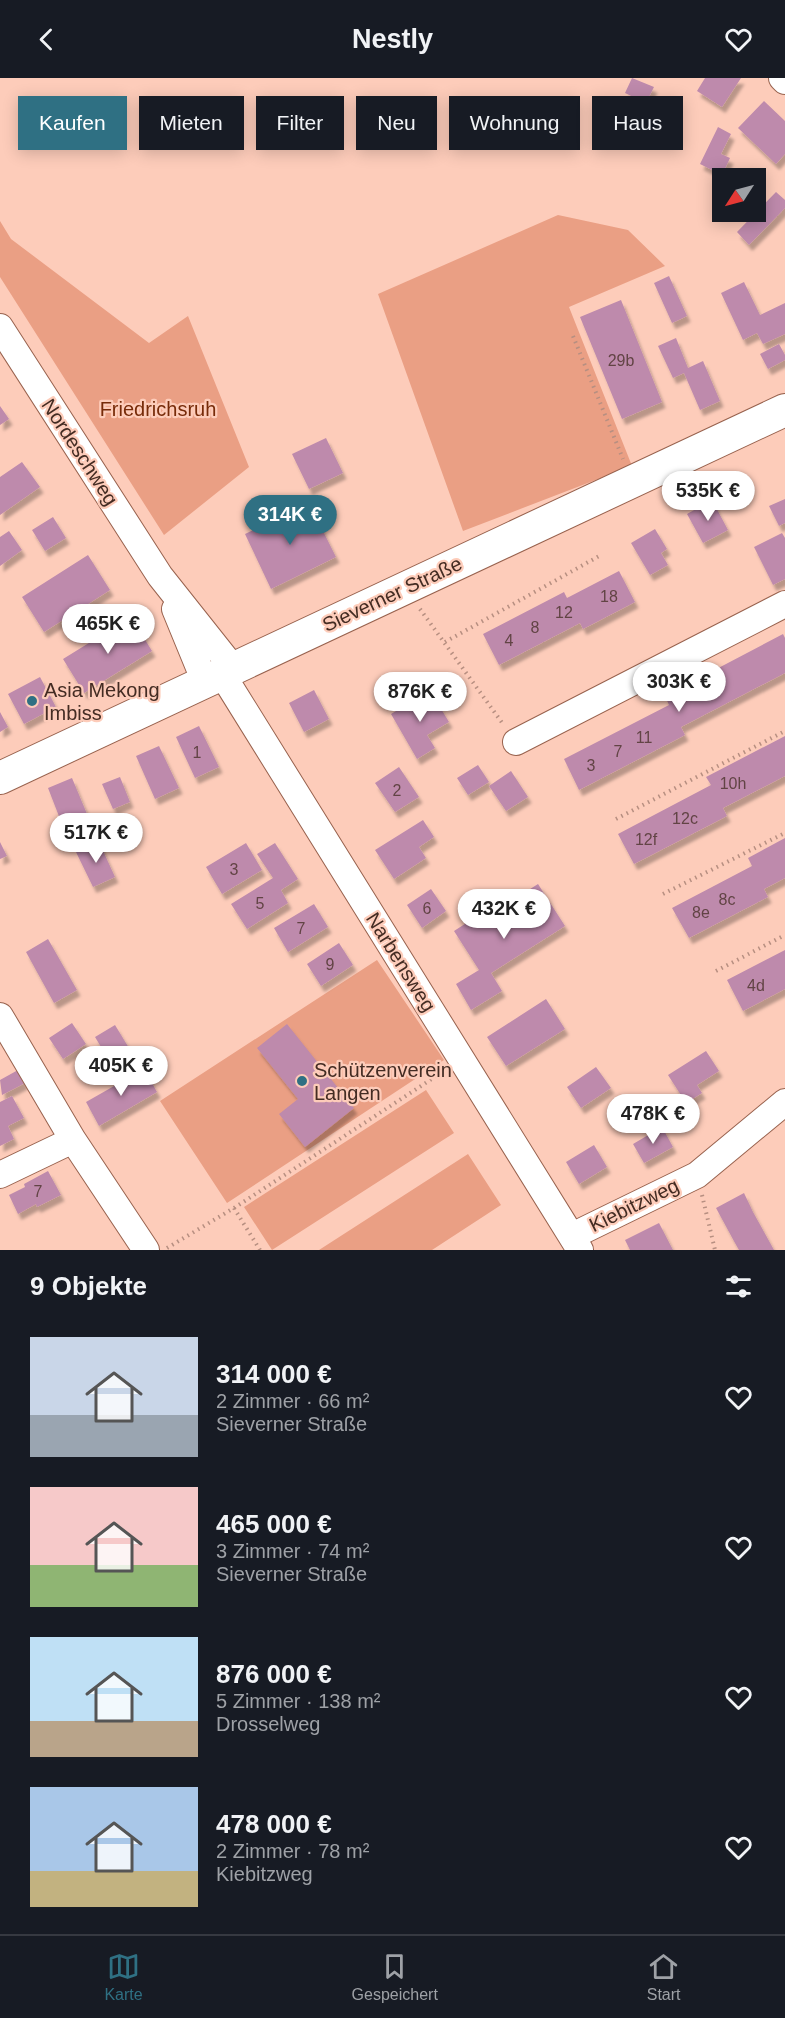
<!DOCTYPE html>
<html lang="de">
<meta charset="utf-8">
<style>
body{margin:0;font-family:Arial,sans-serif;background:#242831;color:#f1f3f6;height:100vh;display:flex;flex-direction:column;font-size:22px;white-space:nowrap}
*{box-sizing:border-box;margin:0}
p{font-size:20px;color:#9ea1a6}
.icon{flex:none;width:33px;height:33px;fill:none;stroke:currentColor;stroke-width:2;stroke-linecap:round;stroke-linejoin:round}
.map{position:relative;height:1172px;overflow:hidden}
.panel{display:flex;flex-direction:column;background:#171b24;flex:1}
.panel>*{flex:none}
.banner{position:absolute;left:18px;top:18px;width:750px;height:54px;display:flex;gap:12px}
.needle{width:39px;rotate:234deg}
.controls{position:absolute;left:712px;top:90px;display:grid;gap:12px}
.controls a{display:grid;place-items:center;width:54px;height:54px;border-radius:0px;background:#171b24;box-shadow:0 3px 15px #0003;font-size:30px}
.price{position:absolute;translate:-50% -51px;padding:0 14px;border-radius:21px;background:#fff;color:#222;font-size:20px;line-height:39px;filter:drop-shadow(0 2px 3px #0008)}
.price::after{content:'';position:absolute;left:50%;top:36px;width:18px;height:14px;margin-left:-9px;background:inherit;clip-path:polygon(0 0,100% 0,50% 100%)}
.price.on{background:#2f7083;color:#fff}
ul{padding:0;list-style:none}
li{display:flex;align-items:center;gap:18px;height:150px;padding:0 30px}
li span{display:grid;place-items:center;flex:none;width:168px;height:120px;border-radius:0px;color:#555}
li>.icon{margin-inline-start:auto}
span .icon{width:72px;height:72px;fill:#fffc;stroke-width:1}
li b{font-size:26px}
h2{display:flex;justify-content:space-between;align-items:center;height:72px;padding:0 30px;font-size:26px}
.chip{padding:0 21px;border-radius:0px;background:#171b24;box-shadow:0 3px 15px #0003;font-size:21px;line-height:54px}
.chip.on{background:#2f7083;color:#fff}
header{display:flex;justify-content:space-between;align-items:center;height:78px;padding:0 30px;background:#171b24;font-size:27px;font-weight:700}
.dock{display:flex;justify-content:space-around;align-items:center;height:84px;border-top:2px solid #363941;background:#171b24;font-size:16px;color:#9ea1a6}
.dock a{display:grid;justify-items:center;gap:3px}
.dock .on{color:#2f7083}
.map>svg:first-child{display:block}
.green{fill:#ea9f84}
.building{fill:#be8aac;filter:url(#shadow)}
.lines{fill:none;stroke-linecap:round;stroke-linejoin:round}
.minor-casing{stroke:#98624e;stroke-width:28}
.major-casing{stroke:#98624e;stroke-width:34}
.path{stroke:#b78f81;stroke-width:4;stroke-dasharray:1.5 4.5;stroke-linecap:butt}
.minor{stroke:#fff;stroke-width:26}
.major{stroke:#fff;stroke-width:32}
.poi-dot{fill:#2f7083;stroke:#fdccba;stroke-width:2}
.labels{text-anchor:middle;dominant-baseline:central;stroke-width:4.5;stroke-linejoin:round;paint-order:stroke}
.number-label{font-size:16px;fill:#624445}
.park-label{font-size:20px;fill:#772b09;stroke:#fdccba}
.street-label{font-size:20px;fill:#442c23;stroke:#fdccba}
.poi-label{font-size:20px;fill:#442c23;stroke:#fdccba;text-anchor:start}
</style>
<header><svg class="icon" aria-label="back" viewBox="0 0 24 24"><path d="M15 5l-7 7 7 7"/></svg>Nestly<svg class="icon" aria-label="heart" viewBox="0 0 24 24"><path d="M12 20l-8-8c-3-5 5-10 8-4 3-6 11-1 8 4z"/></svg></header>
<div class="map">
<svg width="785" height="1172" viewBox="0 0 785 1172">
<defs>
<filter id="shadow"><feDropShadow dx="3.5" dy="6" stdDeviation="1.5" flood-color="#0004"/></filter>
</defs>
<rect width="100%" height="100%" fill="#fdccba"/>
<!-- green -->
<path class="green" d="M558 137 628 152 665 188 569 229 632 388 463 453 378 216Z
M0 143 11 161 149 265 188 238 249 389 164 457 0 199Z
M377 882 444 982 227 1125 160 1023Z
M426 1012 454 1055 272 1172 244 1129Z
M468 1076 501 1127 432 1172H319Z"/>
<!-- building -->
<path class="building" d="M632 0 654 9 646 25 625 15Z
M705 0H741L722 29 697 13Z
M764 23 785 43V76L776 86 738 50Z
M718 49 731 56 721 76 730 80 722 97 700 86Z
M776 114 785 122V130L749 167 737 154Z
M669 198 687 238 672 245 654 205Z
M744 204 760 237 785 225V256L763 266 757 255 743 262 721 215Z
M621 222 662 324 622 341 580 239Z
M676 260 688 290 703 283 720 323 700 332 684 295 673 300 658 268Z
M779 266 785 277V282L768 291 760 276Z
M0 328 9 341 0 347Z
M326 360 343 395 309 411 292 376Z
M22 384 40 409 0 437V399Z
M785 421V445L779 448 769 428Z
M712 422 728 452 703 465 687 436Z
M309 425 336 479 271 511 245 456Z
M53 439 66 460 45 473 32 452Z
M655 451 667 471 661 475 668 487 650 497 631 465Z
M9 453 22 472 0 488V459Z
M782 455 785 460V501L773 507 754 469Z
M88 477 110 512 44 554 22 519Z
M619 493 635 524 583 551 580 545 499 587 483 556 564 514 567 520Z
M131 539 152 573 84 615 63 581Z
M783 556 785 560V595L681 649 685 657 579 712 564 681 669 627 665 618Z
M40 599 56 629 24 646 8 616Z
M314 612 329 641 304 654 289 625Z
M430 613 449 644 427 657 435 670 417 681 391 636Z
M0 634 8 649 0 654Z
M199 648 219 689 195 700 176 659Z
M785 658V698L723 730 727 738 634 786 618 756 711 707 706 699Z
M159 668 179 710 155 721 136 678Z
M478 687 489 704 468 717 457 700Z
M399 689 419 719 395 734 375 705Z
M511 693 528 719 506 733 489 708Z
M120 699 130 724 113 731 102 706Z
M72 700 87 736 62 746 48 710Z
M423 742 434 759 419 769 426 780 394 801 375 772Z
M785 760V800L764 811 768 819 689 860 672 830 752 788 748 780Z
M0 764 7 778 0 781Z
M99 764 115 799 93 809 76 774Z
M246 765 262 792 222 816 206 789Z
M275 765 298 801 281 812 288 825 247 851 231 826 273 800 257 776Z
M538 806 565 848 491 895 502 913 471 932 456 906 479 892 454 853 499 824 502 829Z
M431 811 446 833 422 850 407 827Z
M314 826 328 849 288 874 274 850Z
M48 861 77 912 54 925 26 874Z
M339 865 353 887 321 908 307 886Z
M785 872V911L743 933 727 902Z
M546 921 565 951 506 988 487 959Z
M72 945 86 966 63 981 49 960Z
M287 946 354 1030 305 1069 279 1036 298 1021 257 970Z
M115 947 135 980 115 992 95 959Z
M706 973 719 993 697 1007 702 1015 686 1025 668 997Z
M596 989 611 1010 581 1030 567 1009Z
M144 991 157 1014 99 1048 86 1024Z
M18 992 25 1005 2 1017 0 1002Z
M12 1018 24 1040 8 1048 14 1061 0 1068V1024Z
M662 1049 673 1069 644 1085 633 1066Z
M594 1067 607 1089 579 1106 566 1084Z
M48 1093 61 1117 37 1129 36 1126 18 1136 9 1117 25 1109 24 1106Z
M744 1115 753 1134 774 1172H739L735 1165 716 1130Z
M659 1145 673 1172H630L625 1162Z"/>
<g class="lines">
<!-- minor casing -->
<g class="minor-casing">
<path id="minor" d="M782 0 785 3
M0 249 160 498 233 590
M175 531 205 604
M222 596 580 1172
M516 664 785 526
M0 938 73 1062 146 1172
M0 1097 73 1062
M572 1158 697 1097 785 1024"/>
</g>
<!-- major casing -->
<g class="major-casing">
<path id="major" d="M0 700 785 332"/>
</g>
<!-- path -->
<path class="path" d="M573 258 623 381
M420 531 503 646
M445 564 601 477
M616 741 785 653
M663 816 785 755
M716 893 785 857
M702 1117 715 1172
M234 1130 260 1172
M167 1170 234 1130 444 993"/>
<!-- minor -->
<use href="#minor" class="minor"/>
<!-- major -->
<use href="#major" class="major"/>
</g>
<!-- markers -->
<g class="poi-dot">
<circle cx="32" cy="623" r="6"/>
<circle cx="302" cy="1003" r="6"/>
</g>
<g class="labels">
<!-- number labels -->
<g class="number-label">
<text x="621" y="282">29b</text>
<text x="609" y="518">18</text>
<text x="564" y="534">12</text>
<text x="535" y="549">8</text>
<text x="509" y="562">4</text>
<text x="644" y="659">11</text>
<text x="618" y="673">7</text>
<text x="197" y="674">1</text>
<text x="591" y="687">3</text>
<text x="733" y="705">10h</text>
<text x="397" y="712">2</text>
<text x="685" y="740">12c</text>
<text x="646" y="761">12f</text>
<text x="234" y="791">3</text>
<text x="727" y="821">8c</text>
<text x="260" y="825">5</text>
<text x="427" y="830">6</text>
<text x="701" y="834">8e</text>
<text x="301" y="850">7</text>
<text x="330" y="886">9</text>
<text x="756" y="907">4d</text>
<text x="38" y="1113">7</text>
</g>
<!-- park labels -->
<g class="park-label">
<text x="158" y="331">Friedrichsruh</text>
</g>
<!-- street labels -->
<g class="street-label">
<text transform="translate(80 374) rotate(57)">Nordeschweg</text>
<text transform="translate(392 516) rotate(-25)">Sieverner Straße</text>
<text transform="translate(401 884) rotate(58)">Narbensweg</text>
<text transform="translate(634 1127) rotate(-26)">Kiebitzweg</text>
</g>
<!-- poi labels -->
<g class="poi-label">
<text x="44" y="612">Asia Mekong<tspan x="44" dy="23">Imbiss</tspan></text>
<text x="314" y="992">Schützenverein<tspan x="314" dy="23">Langen</tspan></text>
</g>
</g>
</svg>
<div class="controls">
<a><svg class="needle" viewBox="-14 -14 28 28"><path d="M0-13l5 13h-10z" fill="#e53935"/><path d="M0 13l5-13h-10z" fill="#9ea1a6"/></svg></a>
</div>
<b class="price" style="left:708px;top:444px">535K €</b>
<b class="price on" style="left:290px;top:468px">314K €</b>
<b class="price" style="left:108px;top:577px">465K €</b>
<b class="price" style="left:679px;top:635px">303K €</b>
<b class="price" style="left:420px;top:645px">876K €</b>
<b class="price" style="left:96px;top:786px">517K €</b>
<b class="price" style="left:504px;top:862px">432K €</b>
<b class="price" style="left:121px;top:1019px">405K €</b>
<b class="price" style="left:653px;top:1067px">478K €</b>
<div class="banner">
<a class="chip on">Kaufen</a>
<a class="chip">Mieten</a>
<a class="chip">Filter</a>
<a class="chip">Neu</a>
<a class="chip">Wohnung</a>
<a class="chip">Haus</a>
</div>
</div>
<section class="panel">
<h2>9 Objekte<svg class="icon" aria-label="filters" viewBox="0 0 24 24"><path d="M4 7h16M4 17h16"/><circle cx="9" cy="7" r="2"/><circle cx="15" cy="17" r="2"/></svg></h2>
<ul>
<li><span style="background:linear-gradient(#c9d6e8 65%,#9aa5b1 0)"><svg class="icon" aria-label="home" viewBox="0 0 24 24"><path d="M3 11l9-7 9 7M6 9v11h12V9"/></svg></span><div><b>314 000 €</b><p>2 Zimmer · 66 m²</p><p>Sieverner Straße</p></div><svg class="icon" aria-label="heart" viewBox="0 0 24 24"><path d="M12 20l-8-8c-3-5 5-10 8-4 3-6 11-1 8 4z"/></svg></li>
<li><span style="background:linear-gradient(#f6c9c9 65%,#8fb573 0)"><svg class="icon" aria-label="home" viewBox="0 0 24 24"><path d="M3 11l9-7 9 7M6 9v11h12V9"/></svg></span><div><b>465 000 €</b><p>3 Zimmer · 74 m²</p><p>Sieverner Straße</p></div><svg class="icon" aria-label="heart" viewBox="0 0 24 24"><path d="M12 20l-8-8c-3-5 5-10 8-4 3-6 11-1 8 4z"/></svg></li>
<li><span style="background:linear-gradient(#bfe0f5 70%,#b9a48a 0)"><svg class="icon" aria-label="home" viewBox="0 0 24 24"><path d="M3 11l9-7 9 7M6 9v11h12V9"/></svg></span><div><b>876 000 €</b><p>5 Zimmer · 138 m²</p><p>Drosselweg</p></div><svg class="icon" aria-label="heart" viewBox="0 0 24 24"><path d="M12 20l-8-8c-3-5 5-10 8-4 3-6 11-1 8 4z"/></svg></li>
<li><span style="background:linear-gradient(#a9c7e8 70%,#c2b280 0)"><svg class="icon" aria-label="home" viewBox="0 0 24 24"><path d="M3 11l9-7 9 7M6 9v11h12V9"/></svg></span><div><b>478 000 €</b><p>2 Zimmer · 78 m²</p><p>Kiebitzweg</p></div><svg class="icon" aria-label="heart" viewBox="0 0 24 24"><path d="M12 20l-8-8c-3-5 5-10 8-4 3-6 11-1 8 4z"/></svg></li>
</ul>
</section>
<nav class="dock">
<a class="on"><svg class="icon" aria-label="map" viewBox="0 0 24 24"><path d="M3 6l6-2 6 2 6-2v14l-6 2-6-2-6 2zM9 4v14M15 6v14"/></svg>Karte</a>
<a><svg class="icon" aria-label="saved" viewBox="0 0 24 24"><path d="M7 4h10v16l-5-4-5 4z"/></svg>Gespeichert</a>
<a><svg class="icon" aria-label="home" viewBox="0 0 24 24"><path d="M3 11l9-7 9 7M6 9v11h12V9"/></svg>Start</a>
</nav>
